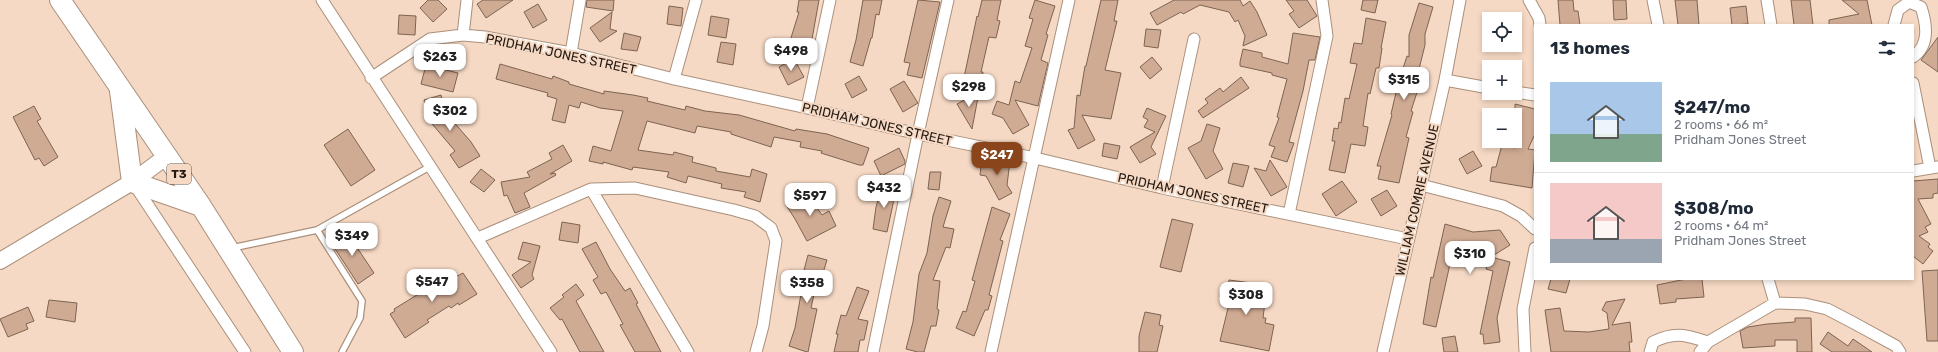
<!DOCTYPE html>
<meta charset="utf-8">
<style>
body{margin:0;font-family:Rubik,sans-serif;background:#f2f2f3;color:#1f2937;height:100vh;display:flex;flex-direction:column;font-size:15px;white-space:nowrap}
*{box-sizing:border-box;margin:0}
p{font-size:13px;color:#747a83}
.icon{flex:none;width:22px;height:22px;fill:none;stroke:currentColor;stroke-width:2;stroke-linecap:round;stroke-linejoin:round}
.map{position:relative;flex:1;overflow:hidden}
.drawer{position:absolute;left:1534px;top:24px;width:380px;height:256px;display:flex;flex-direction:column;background:#fff;border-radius:0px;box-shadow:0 2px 6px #0003}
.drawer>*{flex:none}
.fabs{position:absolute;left:1482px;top:12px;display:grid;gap:8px}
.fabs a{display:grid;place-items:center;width:40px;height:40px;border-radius:0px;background:#fff;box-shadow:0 2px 6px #0003;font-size:20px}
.price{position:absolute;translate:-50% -34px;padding:0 9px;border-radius:8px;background:#fff;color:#222;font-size:13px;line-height:26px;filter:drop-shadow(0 1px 2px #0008)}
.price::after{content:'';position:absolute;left:50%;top:24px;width:12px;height:9px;margin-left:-6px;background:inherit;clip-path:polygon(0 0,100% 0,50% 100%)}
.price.selected{background:#8a451a;color:#fff}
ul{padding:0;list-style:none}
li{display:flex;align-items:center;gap:12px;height:100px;padding:0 16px}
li+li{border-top:1px solid #e0e1e3}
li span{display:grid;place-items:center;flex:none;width:112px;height:80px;border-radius:0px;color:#555}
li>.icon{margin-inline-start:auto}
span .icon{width:48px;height:48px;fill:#fffc;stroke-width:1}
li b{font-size:17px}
h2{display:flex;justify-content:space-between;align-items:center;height:48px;padding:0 16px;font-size:17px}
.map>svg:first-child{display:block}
.building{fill:#d0ab94;stroke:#7d6352}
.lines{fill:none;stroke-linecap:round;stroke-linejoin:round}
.lane-casing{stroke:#aa907c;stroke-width:8}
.street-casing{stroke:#aa907c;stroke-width:13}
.secondary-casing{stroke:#aa907c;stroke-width:18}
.highway-casing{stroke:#aa907c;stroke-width:22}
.lane{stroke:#fff;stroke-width:5.5}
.street{stroke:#fff;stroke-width:11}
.secondary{stroke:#fff;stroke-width:16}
.highway{stroke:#fff;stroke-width:20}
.labels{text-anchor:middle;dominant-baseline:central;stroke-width:4;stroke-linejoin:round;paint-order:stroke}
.shield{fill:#f5d9c4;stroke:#625347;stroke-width:1}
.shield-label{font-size:12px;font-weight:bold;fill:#231911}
.street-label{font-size:13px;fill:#231911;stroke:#f5d9c4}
</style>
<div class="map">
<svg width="1938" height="352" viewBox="0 0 1938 352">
<rect width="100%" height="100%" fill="#f5d9c4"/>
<!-- building -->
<path class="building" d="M428 0H438L447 9 433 22 420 8Z
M483 0H513L486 18 477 4Z
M587 0H614L613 11 586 7Z
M799 0H819L812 39 807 56 793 51 796 43 790 41 799 12H797Z
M863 0H882L879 15 876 14 872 38H871L863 66 850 62 856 40Z
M918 0 940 2 922 78 907 75 910 63 904 62Z
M982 0H1001L997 20 1000 21 996 38 989 37 981 72H983L980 91 962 87 977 16 978 17Z
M1035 0 1055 6 1046 34 1048 35 1041 60 1048 63 1038 106 1015 100 1029 125 1013 134 1003 118 992 114 997 101 1009 105 1015 81 1020 83 1032 48 1025 46 1033 19 1029 18Z
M1101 0H1118L1114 21H1117L1105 70 1121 73 1111 119 1082 115 1095 140 1078 149 1068 130 1074 128 1077 95 1080 96 1085 66H1086Z
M1174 0H1240L1243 6 1250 1 1257 12 1267 35 1243 46 1245 36 1238 20 1235 22 1229 12 1200 5 1183 14 1181 12 1157 25 1150 13Z
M1286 0H1307L1317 16 1299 28 1289 14 1294 11Z
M1363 0H1378L1375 13 1361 10Z
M1558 0H1573L1574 11H1578L1580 25H1560Z
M1613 0H1626L1627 19 1614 20Z
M1675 0H1697L1699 25H1678Z
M1791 0H1810L1813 25H1794Z
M1842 0H1867L1872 25H1829V20L1859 14Z
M1419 3 1433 7 1425 34V45L1415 85 1419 86 1411 111 1413 112 1406 137 1409 138 1399 183 1378 179 1381 166H1377L1392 115 1391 114 1398 84 1407 56 1409 57V35Z
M538 4 547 20 533 28 524 12Z
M669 6 683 8 681 26 667 24Z
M1746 6 1748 24 1732 25 1730 8Z
M612 12 610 29 617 31 600 42 590 28Z
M399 15 416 16 415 35 398 34Z
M711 16 729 19 726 38 708 35Z
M1366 18 1386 22 1381 48H1382L1379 68H1376L1370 94 1368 93 1363 126 1368 127 1365 146 1351 144 1345 173 1329 170 1335 141H1332L1334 128 1338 129 1339 122 1341 123 1345 98 1349 99 1357 64 1350 63 1354 43 1362 44Z
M1146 29 1161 30 1158 48 1144 46Z
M624 33 641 37 637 51 621 49Z
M1293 33 1320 37 1315 60H1309L1303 91 1289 142 1294 143 1287 162 1271 157 1275 147 1269 145 1279 118 1277 117 1287 79 1272 75V73L1240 66V62L1243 49 1262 53V57L1288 64Z
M1938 37V72L1921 60Z
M721 42 736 44 733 65 717 62Z
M1152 57 1162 69 1150 79 1140 67Z
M794 59 804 77 788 85 779 67Z
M500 64 552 79 553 76 569 82V84L604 94V91L633 95 648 98 647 101 685 110 686 106 705 111 739 115 795 131 796 129 827 134 869 148 863 165H859L821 153 822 151 800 147 801 142 774 137 771 147 731 134V132L697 126 695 133 647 121 638 150 673 155 674 152 693 157 692 162 716 168V171L750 177 752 169 767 174 760 202 744 197 746 192 721 188 722 184 688 176 686 183 667 177 669 172 633 167 632 170 603 162V164L589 161 593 146 611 151 623 111 600 108 581 102 579 108 569 105 565 123 552 120 557 99 547 96 548 93 496 79Z
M426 65 458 73 453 92 421 84Z
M859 76 867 90 852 98 845 84Z
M1241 77 1249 88 1203 118 1198 111 1208 103 1205 99 1220 88 1223 92Z
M904 81 918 103 903 112 890 89Z
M979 92 972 129 957 104Z
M441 95 445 112 471 142 480 156 459 168 450 155 455 151 428 119 424 100Z
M1515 104 1535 109V134L1528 149 1535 150 1532 188 1490 181 1492 167H1496L1502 145 1515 148Z
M34 106 41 119 37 121 58 157 44 166 39 158 35 160 13 117Z
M1147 108 1166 116 1151 147 1156 154 1140 163 1130 147 1155 132 1144 127 1148 120 1143 117Z
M1207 124 1220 128 1213 151 1223 169 1206 179 1188 148 1201 141Z
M348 129 375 170 351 186 324 145Z
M1104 143 1120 146 1117 159 1102 156Z
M563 145 572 161 550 174 555 173 556 175 524 193 530 207 515 213 507 195 504 196 501 182 530 177 527 172 552 159 549 153Z
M899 148 905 161V164L881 176 874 161Z
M1473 151 1482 166 1467 174 1459 159Z
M982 158 1010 161 1007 185 1012 193 999 200 986 176 980 175Z
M1270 160 1287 187 1271 196 1254 168 1266 171Z
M1233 163 1249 166 1243 187 1228 183Z
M481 169 495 180 484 192 470 182Z
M930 172H941L939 190 928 189Z
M1938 179V193L1933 194V198L1918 199 1931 224 1925 227 1928 232 1919 236 1930 244 1928 247 1933 251 1923 264 1913 256V181Z
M1342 181 1357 202 1336 216 1322 194Z
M882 186 896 190 887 232 873 229 876 207Z
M1387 190 1397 206 1381 216 1371 199Z
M805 191 822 215 829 211 836 226 807 241 795 219 786 205Z
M939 197 951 201 943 227 954 229 950 248 946 247 933 280 940 281 937 309 939 310 936 326H931L924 352H918L906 349 913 322 919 274 927 253 933 216Z
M992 207 1010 214 1000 240 1003 241 989 295 992 296 988 310H985L974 336 956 328 963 311 966 312 975 281 972 280Z
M1172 219 1193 224 1181 272 1160 267Z
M562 222 580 225 578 243 559 240Z
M1445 224 1473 232 1500 230 1510 245 1491 257 1510 262 1497 318 1500 342 1484 344 1483 334H1480L1493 271 1486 269 1491 251H1474L1454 246 1436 327 1423 324 1431 277 1433 278Z
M346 231 374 273 358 284 330 241Z
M523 242 540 246 532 275 534 279 521 288 512 275 531 262 518 259Z
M596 242 610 269 625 291 630 288 638 303 636 304 661 352H635L620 325 623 324 606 292 601 294 593 280 598 277 582 249Z
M808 255 827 260 823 273 819 272 811 308 817 309 808 352H807L789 346 795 328 801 294 798 293Z
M1938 270V341H1927L1922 271Z
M442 272 447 279 449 278 450 280 463 273 477 294 459 305 458 303 451 308 449 306 427 320 429 322 405 338 390 314 395 311 394 309 435 284 431 279Z
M1551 279H1570L1566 293 1548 289Z
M1686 279H1702L1704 297 1676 299V302L1660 304 1657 285Z
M1229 280 1267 285 1263 318H1266L1265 323 1274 325 1269 351 1220 341 1229 304 1225 303V298L1220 297 1221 286 1228 287Z
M576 284 584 295 576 301 604 352H580L562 319 560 320 550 308 564 297 562 295Z
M857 287 869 291 858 319 868 321 864 340H860L858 352H834L838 334H836L841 315 846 316Z
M1625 299 1612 325 1630 322 1632 342H1629L1630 352H1551L1545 310 1560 308 1564 331 1589 332 1609 329 1607 313 1602 310 1606 302Z
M49 300 77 303 75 322 46 317Z
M28 307 34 321 26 324 28 329 8 337 0 319Z
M1145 312 1161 315 1159 325 1163 326 1157 352H1139V336Z
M1795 318H1811L1812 352H1797V340H1775V346L1743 348 1740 331 1748 327 1767 324 1795 322Z
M1828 332 1848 346 1853 339 1872 352H1832L1820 344Z
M1455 336 1458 352H1444L1442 338Z"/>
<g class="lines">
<!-- lane casing -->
<g class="lane-casing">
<path id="lane" d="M317 230 431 166
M232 248 317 230 362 301 360 318 342 352"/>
</g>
<!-- street casing -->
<g class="street-casing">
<path id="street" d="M322 0 551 352
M1529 0 1539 18 1540 25
M1653 0 1658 25
M1767 0 1771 25
M1894 25 1898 10 1909 2 1921 7C1927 25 1930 45 1913 57
M463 35 467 0
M571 53 580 0
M371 78 430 39 463 35 485 37 571 53 674 79 807 108 918 134 1035 158 1162 188 1408 239
M674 79 696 0
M1445 80 1489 88
M1913 83 1930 168
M1515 92 1535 95
M807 108 830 0
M1913 171 1938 167
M134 184 245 352
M1421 185 1503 206 1521 216 1535 229
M1162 188 1194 39
M591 189 688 352
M1289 214 1327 36 1322 0
M478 238 591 189 635 188 734 210 755 216 771 228 776 241 763 326 756 352
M1768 279 1775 303
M873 352 918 134 948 0
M991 352 1069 0
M1383 352 1445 80 1460 0
M1525 352 1523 309 1535 248
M1650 352 1653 342C1675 331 1686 335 1708 342
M1700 352 1708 342 1775 303 1805 304 1827 309 1852 322 1896 346 1900 352"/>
</g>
<!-- secondary casing -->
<g class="secondary-casing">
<path id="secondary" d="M0 261 132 182 167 156"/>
</g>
<!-- highway casing -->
<g class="highway-casing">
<path id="highway" d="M60 0 201 206 293 352
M120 91 132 182 201 206"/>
</g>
<!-- lane -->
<use href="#lane" class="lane"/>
<!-- street -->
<use href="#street" class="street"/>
<!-- secondary -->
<use href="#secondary" class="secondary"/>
<!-- highway -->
<use href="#highway" class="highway"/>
</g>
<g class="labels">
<!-- shield labels -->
<rect class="shield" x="167" y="164" width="24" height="20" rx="3"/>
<g class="shield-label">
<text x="179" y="174">T3</text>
</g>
<!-- street labels -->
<g class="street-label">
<text transform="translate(561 54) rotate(12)">PRIDHAM JONES STREET</text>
<text transform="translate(877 124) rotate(13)">PRIDHAM JONES STREET</text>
<text transform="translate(1193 193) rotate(12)">PRIDHAM JONES STREET</text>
<text transform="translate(1417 200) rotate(-77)">WILLIAM COMRIE AVENUE</text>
</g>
</g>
</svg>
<div class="fabs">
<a><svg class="icon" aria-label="locate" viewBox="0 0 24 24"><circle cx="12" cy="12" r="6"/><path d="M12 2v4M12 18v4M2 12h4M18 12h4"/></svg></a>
<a>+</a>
<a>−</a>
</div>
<b class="price" style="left:791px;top:72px">$498</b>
<b class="price" style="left:440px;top:78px">$263</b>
<b class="price" style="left:1404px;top:101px">$315</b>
<b class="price" style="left:969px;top:108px">$298</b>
<b class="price" style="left:450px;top:132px">$302</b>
<b class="price selected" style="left:997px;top:176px">$247</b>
<b class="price" style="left:884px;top:209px">$432</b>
<b class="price" style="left:810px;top:217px">$597</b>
<b class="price" style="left:352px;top:257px">$349</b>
<b class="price" style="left:1470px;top:275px">$310</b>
<b class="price" style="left:432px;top:303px">$547</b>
<b class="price" style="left:807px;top:304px">$358</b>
<b class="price" style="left:1246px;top:316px">$308</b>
<section class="drawer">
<h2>13 homes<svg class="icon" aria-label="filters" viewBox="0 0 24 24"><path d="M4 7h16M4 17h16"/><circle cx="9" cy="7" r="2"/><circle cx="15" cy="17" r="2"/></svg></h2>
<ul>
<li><span style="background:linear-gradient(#a9c7e8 65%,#7fa58c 0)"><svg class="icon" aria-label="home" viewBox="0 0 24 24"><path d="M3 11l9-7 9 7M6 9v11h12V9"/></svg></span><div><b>$247/mo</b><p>2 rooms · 66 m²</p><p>Pridham Jones Street</p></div></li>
<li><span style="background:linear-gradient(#f6c9c9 70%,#9aa5b1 0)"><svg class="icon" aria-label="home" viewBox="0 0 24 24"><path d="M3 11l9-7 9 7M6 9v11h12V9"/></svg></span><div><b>$308/mo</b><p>2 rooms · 64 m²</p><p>Pridham Jones Street</p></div></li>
</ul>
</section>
</div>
